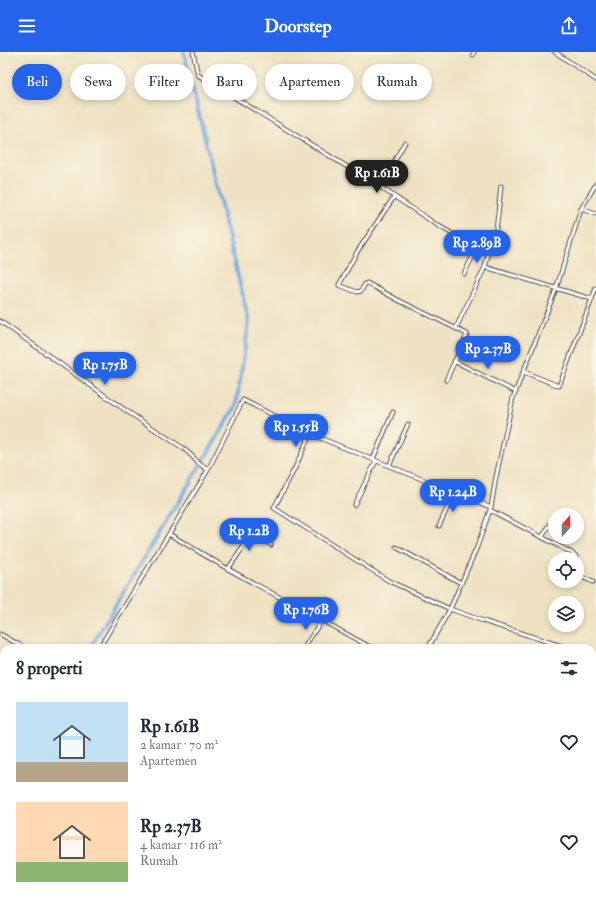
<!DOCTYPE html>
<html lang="id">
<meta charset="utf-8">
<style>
body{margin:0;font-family:"IM FELL Double Pica",serif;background:#f6f6f7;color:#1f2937;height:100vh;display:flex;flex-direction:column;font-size:15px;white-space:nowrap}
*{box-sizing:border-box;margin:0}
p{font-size:13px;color:#747a83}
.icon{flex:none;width:22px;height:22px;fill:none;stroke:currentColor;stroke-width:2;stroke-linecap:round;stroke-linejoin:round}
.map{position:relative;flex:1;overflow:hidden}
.details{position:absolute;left:0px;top:592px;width:596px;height:256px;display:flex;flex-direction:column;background:#fff;border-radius:12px 12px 0 0;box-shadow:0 2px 6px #0003}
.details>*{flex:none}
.banner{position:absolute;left:12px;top:12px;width:572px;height:36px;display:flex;gap:8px}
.needle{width:26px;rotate:21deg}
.controls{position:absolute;left:548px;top:456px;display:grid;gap:8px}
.controls a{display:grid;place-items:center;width:36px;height:36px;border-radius:50%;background:#fff;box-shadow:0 2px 6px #0003;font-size:20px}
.price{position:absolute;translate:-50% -34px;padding:0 9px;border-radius:14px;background:#2563eb;color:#fff;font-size:13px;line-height:26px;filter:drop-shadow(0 1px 2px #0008)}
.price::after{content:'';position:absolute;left:50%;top:24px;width:12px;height:9px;margin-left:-6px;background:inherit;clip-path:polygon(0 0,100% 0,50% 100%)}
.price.selected{background:#222;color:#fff}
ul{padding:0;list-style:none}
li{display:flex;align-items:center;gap:12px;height:100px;padding:0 16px}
li span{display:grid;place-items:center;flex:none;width:112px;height:80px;border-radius:0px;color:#555}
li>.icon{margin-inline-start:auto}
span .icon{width:48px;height:48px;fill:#fffc;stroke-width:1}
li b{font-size:17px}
h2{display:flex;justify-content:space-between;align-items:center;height:48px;padding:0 16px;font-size:17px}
.pill{padding:0 14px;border-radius:18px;background:#fff;box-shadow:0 2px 6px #0003;font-size:14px;line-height:36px}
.pill.selected{background:#2563eb;color:#fff}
header{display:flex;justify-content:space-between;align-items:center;height:52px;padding:0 16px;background:#2563eb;color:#fff;font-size:18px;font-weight:700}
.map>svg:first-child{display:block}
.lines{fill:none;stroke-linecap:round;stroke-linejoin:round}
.canal{stroke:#71a5de;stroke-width:4}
.river{stroke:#71a5de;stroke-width:7}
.minor-casing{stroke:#484642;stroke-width:5}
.minor{stroke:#fff;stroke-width:3}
</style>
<header><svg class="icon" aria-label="menu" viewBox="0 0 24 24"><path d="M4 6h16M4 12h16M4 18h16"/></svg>Doorstep<svg class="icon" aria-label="share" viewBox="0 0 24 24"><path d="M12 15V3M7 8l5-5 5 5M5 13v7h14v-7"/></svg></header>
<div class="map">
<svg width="596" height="848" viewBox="0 0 596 848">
<rect width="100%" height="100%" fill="#fcf5e5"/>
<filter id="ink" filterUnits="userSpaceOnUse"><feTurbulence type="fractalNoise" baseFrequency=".025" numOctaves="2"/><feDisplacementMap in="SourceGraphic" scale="8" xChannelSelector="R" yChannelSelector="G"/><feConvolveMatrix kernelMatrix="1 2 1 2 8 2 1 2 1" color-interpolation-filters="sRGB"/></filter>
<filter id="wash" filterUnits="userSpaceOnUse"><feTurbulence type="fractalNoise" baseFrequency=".012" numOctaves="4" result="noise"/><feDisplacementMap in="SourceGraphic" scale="16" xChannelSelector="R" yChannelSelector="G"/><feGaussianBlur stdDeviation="0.9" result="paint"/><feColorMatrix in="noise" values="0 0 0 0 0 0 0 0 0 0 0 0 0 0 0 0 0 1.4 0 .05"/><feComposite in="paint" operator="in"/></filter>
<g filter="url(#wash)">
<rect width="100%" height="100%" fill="#efe2c2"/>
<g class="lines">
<!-- canal -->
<path class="canal" d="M90 596 236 354 249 270 184 0
M0 741 4 735"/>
<!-- river -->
<path class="river" d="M592 722 596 711
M545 848 546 844"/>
</g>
</g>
<g filter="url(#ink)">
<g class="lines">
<!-- minor casing -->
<g class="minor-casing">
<path id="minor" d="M193 0 198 23 380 135 437 173 486 201 488 204 485 215 592 247
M555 0 596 28
M473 3 474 0
M380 135 405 90
M394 145 357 200 339 233 357 240 361 239 365 232 367 231 398 248 467 282 466 285 446 328
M581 157 596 162
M488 204C498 181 498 158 501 134
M464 222 477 196
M0 269 128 360 183 396 192 404 198 411 208 418
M456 276 485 215
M454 309 516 340
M524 320 559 334 596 236
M310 382 295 416 274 456 389 529 450 557 486 570 568 596
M373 407 393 360
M389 414 408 372
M354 453 376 409
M490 458 572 501 576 504V507
M439 474 454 441
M169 482 228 517 372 596
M542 485 553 468
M396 495 461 531
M228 517 251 484 257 483 271 493
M577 523 593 530
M0 582 25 596
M99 596 208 418 243 348 310 382 491 455
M304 596 321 569
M428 596 450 557 477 495 491 455 496 425 513 346 556 237 581 157 596 132
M0 752 4 746
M594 843 596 840
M260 844 267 848
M337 844 339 848
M249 848 253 844"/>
</g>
<!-- minor -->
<use href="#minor" class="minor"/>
</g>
</g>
</svg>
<div class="controls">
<a><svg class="needle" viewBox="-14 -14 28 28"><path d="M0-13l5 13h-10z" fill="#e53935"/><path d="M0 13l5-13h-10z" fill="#747a83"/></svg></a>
<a><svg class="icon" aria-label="locate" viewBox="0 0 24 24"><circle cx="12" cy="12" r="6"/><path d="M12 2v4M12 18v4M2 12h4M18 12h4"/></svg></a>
<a><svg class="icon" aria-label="layers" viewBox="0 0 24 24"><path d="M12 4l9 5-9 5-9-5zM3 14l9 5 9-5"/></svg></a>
</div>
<b class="price selected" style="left:377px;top:142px">Rp 1.61B</b>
<b class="price" style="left:477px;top:212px">Rp 2.89B</b>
<b class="price" style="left:488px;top:318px">Rp 2.37B</b>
<b class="price" style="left:105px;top:334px">Rp 1.75B</b>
<b class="price" style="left:296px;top:396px">Rp 1.55B</b>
<b class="price" style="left:453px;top:461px">Rp 1.24B</b>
<b class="price" style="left:249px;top:500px">Rp 1.2B</b>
<b class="price" style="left:306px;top:579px">Rp 1.76B</b>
<div class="banner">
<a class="pill selected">Beli</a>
<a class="pill">Sewa</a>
<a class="pill">Filter</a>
<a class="pill">Baru</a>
<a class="pill">Apartemen</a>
<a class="pill">Rumah</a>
</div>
<section class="details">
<h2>8 properti<svg class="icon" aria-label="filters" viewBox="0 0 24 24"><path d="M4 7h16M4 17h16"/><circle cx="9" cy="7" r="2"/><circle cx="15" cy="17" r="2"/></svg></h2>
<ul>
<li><span style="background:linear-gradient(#bfe0f5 75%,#b9a48a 0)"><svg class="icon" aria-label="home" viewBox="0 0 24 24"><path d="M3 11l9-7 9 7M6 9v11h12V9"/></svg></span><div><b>Rp 1.61B</b><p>2 kamar · 70 m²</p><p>Apartemen</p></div><svg class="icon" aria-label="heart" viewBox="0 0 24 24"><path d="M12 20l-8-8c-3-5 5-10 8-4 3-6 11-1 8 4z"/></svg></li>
<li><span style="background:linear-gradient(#ffd9b3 75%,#8fb573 0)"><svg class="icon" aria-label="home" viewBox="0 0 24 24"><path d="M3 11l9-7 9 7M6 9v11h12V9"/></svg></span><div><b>Rp 2.37B</b><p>4 kamar · 116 m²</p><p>Rumah</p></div><svg class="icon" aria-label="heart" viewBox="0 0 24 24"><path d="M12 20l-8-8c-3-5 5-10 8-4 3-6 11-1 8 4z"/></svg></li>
</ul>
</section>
</div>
